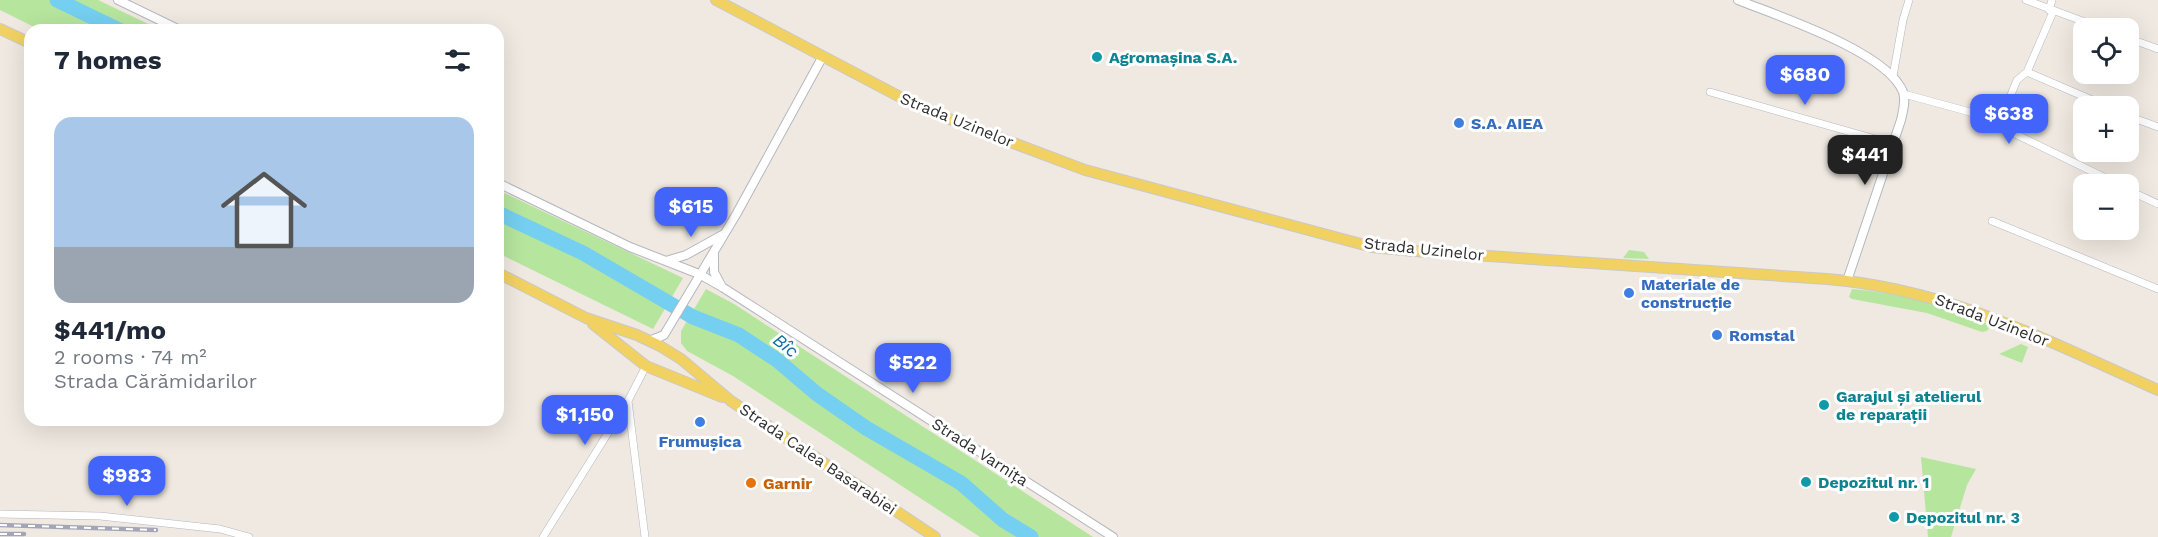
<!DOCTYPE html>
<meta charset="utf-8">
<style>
body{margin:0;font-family:"Work Sans",sans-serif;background:#f6f6f7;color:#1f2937;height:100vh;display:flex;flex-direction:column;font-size:22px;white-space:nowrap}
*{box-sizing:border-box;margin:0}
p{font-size:20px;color:#747a83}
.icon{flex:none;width:33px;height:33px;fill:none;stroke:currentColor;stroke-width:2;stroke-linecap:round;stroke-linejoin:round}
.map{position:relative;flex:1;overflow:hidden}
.panel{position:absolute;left:24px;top:24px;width:480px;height:402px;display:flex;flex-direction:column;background:#fff;border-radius:18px;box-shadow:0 6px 24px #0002}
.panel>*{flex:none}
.tools{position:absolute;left:2073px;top:18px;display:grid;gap:12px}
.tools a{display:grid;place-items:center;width:66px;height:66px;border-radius:12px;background:#fff;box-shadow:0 6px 24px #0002;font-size:30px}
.price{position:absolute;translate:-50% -51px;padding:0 14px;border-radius:12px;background:#4264fb;color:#fff;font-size:20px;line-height:39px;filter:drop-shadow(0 2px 3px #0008)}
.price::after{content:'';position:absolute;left:50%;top:36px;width:18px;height:14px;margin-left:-9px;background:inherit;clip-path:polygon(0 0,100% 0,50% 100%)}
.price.selected{background:#222;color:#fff}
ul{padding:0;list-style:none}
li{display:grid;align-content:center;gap:12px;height:318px;padding:0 30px}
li+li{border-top:2px solid #e0e1e3}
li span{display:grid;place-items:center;height:186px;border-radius:18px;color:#555}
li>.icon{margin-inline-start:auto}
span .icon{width:108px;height:108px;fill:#fffc;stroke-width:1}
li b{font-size:26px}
h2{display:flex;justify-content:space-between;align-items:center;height:72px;padding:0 30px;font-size:26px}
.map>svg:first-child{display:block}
.green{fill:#b6e59e}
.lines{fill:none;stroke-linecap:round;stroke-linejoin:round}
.river{stroke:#75cff0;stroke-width:15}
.minor-casing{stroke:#b4b7c1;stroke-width:8}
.tertiary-casing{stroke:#b4b7c1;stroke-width:10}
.primary-casing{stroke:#c9c9c9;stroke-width:12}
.minor{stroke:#fff;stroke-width:7}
.tertiary{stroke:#fff;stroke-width:8}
.primary{stroke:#f2d163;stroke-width:10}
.rail-casing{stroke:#a3a6b8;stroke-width:4.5}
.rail{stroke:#fff;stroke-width:2;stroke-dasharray:7;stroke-linecap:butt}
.culture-dot{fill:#0f9aa8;stroke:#fff;stroke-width:2}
.shop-dot{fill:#3f7fe0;stroke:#fff;stroke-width:2}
.food-dot{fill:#e8710a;stroke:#fff;stroke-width:2}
.labels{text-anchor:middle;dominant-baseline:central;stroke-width:6;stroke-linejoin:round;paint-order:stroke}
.culture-label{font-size:16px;font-weight:bold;fill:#0d838f;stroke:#fff;text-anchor:start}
.street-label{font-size:16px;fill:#2e2e2e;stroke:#fff}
.shop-label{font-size:16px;font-weight:bold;fill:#366cbe;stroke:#fff;text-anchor:start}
.food-label{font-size:16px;font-weight:bold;fill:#c56008;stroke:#fff;text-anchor:start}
.water-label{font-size:18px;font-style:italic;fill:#0d6fa3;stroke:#fff}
</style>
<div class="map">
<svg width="2158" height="537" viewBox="0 0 2158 537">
<rect width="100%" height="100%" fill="#efe9e1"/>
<!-- green -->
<path class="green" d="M0 0H98L161 30H40L0 10Z
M498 190 683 278 653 329 498 253Z
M1629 250 1644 252 1649 259 1623 258Z
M706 289 734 304 1093 537H980L733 376 687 351 681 343V331Z
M1852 289C1898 293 1943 305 1986 323L1989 328 1987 331 1982 332 1927 313 1852 299 1849 297Z
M2021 344 2028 347 2022 363 1999 354Z
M1921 457 1976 469 1967 485 1951 537H1928Z"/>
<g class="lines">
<!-- river -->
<path class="river" d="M57 0 119 30
M498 213 583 253 693 317 739 335 757 347 777 360 817 394 866 428 961 483 1003 520 1031 537"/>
<!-- minor casing -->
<g class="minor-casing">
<path id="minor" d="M2026 0 2101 28
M2049 10 2052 0
M2128 38 2158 49
M2027 72 2106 106
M1893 76 1903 20 1909 0
M1710 92 1893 144
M1904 94 1970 112 2118 184
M2128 116 2158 127
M1998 126 2017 80 2027 72 2053 12
M2128 190 2158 204
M1992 221 2158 289
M628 401 645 537
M0 514 100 516 220 529 249 537
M543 537 628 401 646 366"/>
</g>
<!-- tertiary casing -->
<g class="tertiary-casing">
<path id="tertiary" d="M118 0 180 30
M1738 0C1778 16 1888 52 1903 92 1906 101 1903 111 1901 120L1847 281
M498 183 630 247 699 274 722 287 1113 537
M714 254V272L722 287
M666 261 686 255 722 235
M649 341 664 335 737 213 823 56"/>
</g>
<!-- primary casing -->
<g class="primary-casing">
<path id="primary" d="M716 0 902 98 936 114 992 135 1085 170 1372 247 1414 251 1827 279C1949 289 2048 341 2158 390
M0 29 30 43
M498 273 586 318 637 335 660 346 681 359 731 401 935 537
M593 324 646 366 722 397"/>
</g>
<!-- minor -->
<use href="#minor" class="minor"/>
<!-- tertiary -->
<use href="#tertiary" class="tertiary"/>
<!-- primary -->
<use href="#primary" class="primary"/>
<!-- rail casing -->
<g class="rail-casing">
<path id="rail" d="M0 525 156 530
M0 534H24"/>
</g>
<!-- rail -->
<use href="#rail" class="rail"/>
</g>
<!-- markers -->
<g class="culture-dot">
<circle cx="1097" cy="57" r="6"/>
<circle cx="1824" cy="405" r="6"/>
<circle cx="1806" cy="482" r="6"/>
<circle cx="1894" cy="517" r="6"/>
</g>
<g class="shop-dot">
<circle cx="1459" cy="123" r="6"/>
<circle cx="1629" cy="293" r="6"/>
<circle cx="1717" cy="335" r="6"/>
<circle cx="700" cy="422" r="6"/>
</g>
<circle class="food-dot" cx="751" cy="483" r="6"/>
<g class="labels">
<!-- culture labels -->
<g class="culture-label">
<text x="1109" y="57">Agromașina S.A.</text>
<text x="1836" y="396">Garajul și atelierul<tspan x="1836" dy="18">de reparații</tspan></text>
<text x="1818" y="482">Depozitul nr. 1</text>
<text x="1906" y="517">Depozitul nr. 3</text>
</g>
<!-- street labels -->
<g class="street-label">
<text transform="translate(957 120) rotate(22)">Strada Uzinelor</text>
<text transform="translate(1424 249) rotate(6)">Strada Uzinelor</text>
<text transform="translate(1992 320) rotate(21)">Strada Uzinelor</text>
<text transform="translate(980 452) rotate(33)">Strada Varnița</text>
<text transform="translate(818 459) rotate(34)">Strada Calea Basarabiei</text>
</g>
<!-- shop labels -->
<g class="shop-label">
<text x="1471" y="123">S.A. AIEA</text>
<text x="1641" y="284">Materiale de<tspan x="1641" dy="18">construcție</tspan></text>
<text x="1729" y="335">Romstal</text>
<text x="700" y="441" text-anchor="middle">Frumușica</text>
</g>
<!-- food labels -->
<g class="food-label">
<text x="763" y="483">Garnir</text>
</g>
<!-- water labels -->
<g class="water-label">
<text transform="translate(786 345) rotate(38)">Bîc</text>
</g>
</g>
</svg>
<div class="tools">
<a><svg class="icon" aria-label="locate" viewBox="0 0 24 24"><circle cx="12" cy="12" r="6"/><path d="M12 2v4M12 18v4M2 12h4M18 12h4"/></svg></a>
<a>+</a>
<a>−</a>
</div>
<b class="price" style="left:1805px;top:106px">$680</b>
<b class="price" style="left:2009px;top:145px">$638</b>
<b class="price selected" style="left:1865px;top:186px">$441</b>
<b class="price" style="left:691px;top:238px">$615</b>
<b class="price" style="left:913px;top:394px">$522</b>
<b class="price" style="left:585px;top:446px">$1,150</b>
<b class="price" style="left:127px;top:507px">$983</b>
<section class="panel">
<h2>7 homes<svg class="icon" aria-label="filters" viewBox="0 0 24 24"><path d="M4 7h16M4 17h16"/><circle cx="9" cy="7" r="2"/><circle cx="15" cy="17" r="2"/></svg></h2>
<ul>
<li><span style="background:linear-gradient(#a9c7e8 70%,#9aa5b1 0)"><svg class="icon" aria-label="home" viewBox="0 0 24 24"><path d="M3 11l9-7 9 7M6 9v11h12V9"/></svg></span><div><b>$441/mo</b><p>2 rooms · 74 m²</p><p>Strada Cărămidarilor</p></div></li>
</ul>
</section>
</div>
